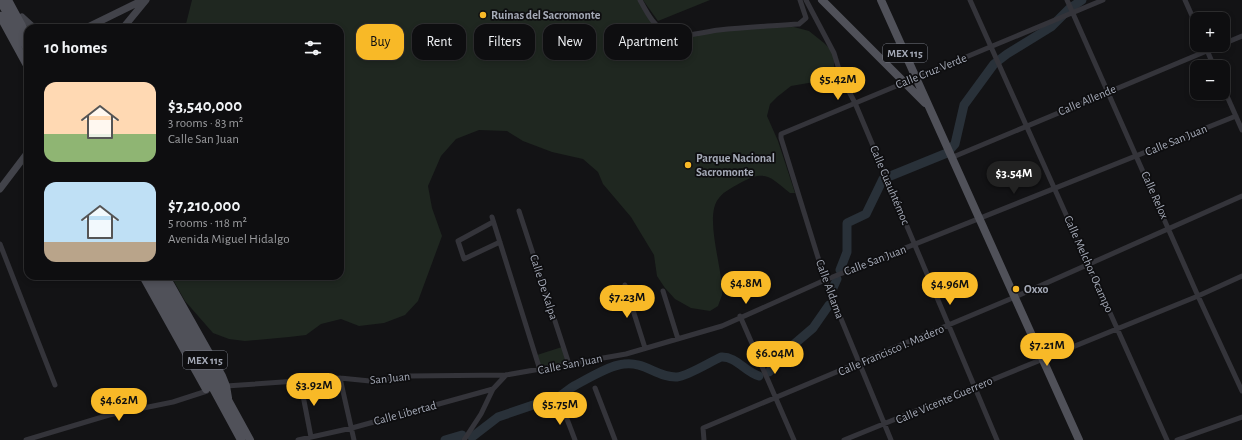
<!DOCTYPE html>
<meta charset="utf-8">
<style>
body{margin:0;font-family:"Alegreya Sans",sans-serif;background:#1c1c1e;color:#f1f3f6;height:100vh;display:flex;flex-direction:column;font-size:15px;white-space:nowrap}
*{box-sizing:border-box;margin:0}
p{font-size:13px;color:#9b9c9f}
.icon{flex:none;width:22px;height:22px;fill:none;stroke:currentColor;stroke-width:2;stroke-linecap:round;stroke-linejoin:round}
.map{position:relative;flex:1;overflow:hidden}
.panel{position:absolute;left:24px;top:24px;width:320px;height:256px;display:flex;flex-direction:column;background:#0e0e10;border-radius:12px;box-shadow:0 2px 6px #0003,0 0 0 1px #2e2e30}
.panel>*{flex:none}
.top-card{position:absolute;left:356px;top:24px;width:380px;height:36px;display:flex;gap:8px}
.controls{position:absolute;left:1190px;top:12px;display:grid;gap:8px}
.controls a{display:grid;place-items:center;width:40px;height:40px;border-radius:8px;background:#0e0e10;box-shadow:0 2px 6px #0003,0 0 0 1px #2e2e30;font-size:20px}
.price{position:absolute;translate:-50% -34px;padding:0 9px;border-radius:14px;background:#f8b927;color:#111;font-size:13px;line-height:26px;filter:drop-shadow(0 1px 2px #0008)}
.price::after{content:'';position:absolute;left:50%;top:24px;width:12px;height:9px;margin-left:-6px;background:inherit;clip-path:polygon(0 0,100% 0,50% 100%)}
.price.current{background:#222;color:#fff}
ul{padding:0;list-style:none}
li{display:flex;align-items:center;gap:12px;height:100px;padding:0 20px}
li span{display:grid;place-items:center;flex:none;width:112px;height:80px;border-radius:12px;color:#555}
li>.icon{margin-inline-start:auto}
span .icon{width:48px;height:48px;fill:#fffc;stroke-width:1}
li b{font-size:17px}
h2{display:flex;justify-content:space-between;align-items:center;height:48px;padding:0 20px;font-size:17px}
.chip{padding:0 14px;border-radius:12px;background:#0e0e10;box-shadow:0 2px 6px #0003,0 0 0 1px #2e2e30;font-size:14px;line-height:36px}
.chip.current{background:#f8b927;color:#111}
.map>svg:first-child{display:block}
.green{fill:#1f2720}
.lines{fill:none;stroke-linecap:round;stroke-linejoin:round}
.river{stroke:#293139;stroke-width:9}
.minor{stroke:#34343a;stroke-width:5}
.secondary{stroke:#42434a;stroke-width:7}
.primary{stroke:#505159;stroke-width:8}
.poi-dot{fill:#f8b927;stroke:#0e0e10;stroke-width:1.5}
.labels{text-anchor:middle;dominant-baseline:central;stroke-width:3.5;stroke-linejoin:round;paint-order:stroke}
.shield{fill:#0e0e10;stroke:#777a84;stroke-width:1}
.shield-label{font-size:11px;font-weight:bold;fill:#a4a9b6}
.poi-label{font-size:12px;font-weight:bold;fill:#a4a9b6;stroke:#0e0e10;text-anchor:start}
.street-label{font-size:12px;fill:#a4a9b6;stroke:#0e0e10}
</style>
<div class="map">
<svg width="1242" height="440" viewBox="0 0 1242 440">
<rect width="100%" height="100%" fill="#131315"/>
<!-- green -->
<path class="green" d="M192 0H640L658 24 671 33 681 34 734 28 794 27 809 31 824 43 832 51 834 55V73L820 81 791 86 777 97 770 104 767 116 778 141 795 193H790C771 178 766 169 742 182 735 186 724 191 719 198 703 216 724 271 722 295 721 298 719 303 718 306L710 311 691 308 675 299 665 288 657 276 654 255 631 217 603 184 598 172 583 159 552 152 523 141 507 131 479 130 456 139 441 156 428 186 432 208 442 236 418 301 405 315 384 323 359 326 341 319 321 324 306 335 289 337 245 341 229 339 213 333 185 301 171 276H340V28H185Z
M643 0H710L658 21Z
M562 347 568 362 541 367 537 355Z"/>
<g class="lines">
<!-- river -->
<path class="river" d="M840 270 847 252V223L866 214 883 179 947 153 955 144 964 105 994 64 1007 54 1051 27 1069 9 1082 0
M833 288 837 279
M769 372 792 346 813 328 829 305
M472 437 498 417 548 400C559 400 565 391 574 386 587 379 610 365 624 364 644 361 658 378 677 377 688 376 710 362 721 357 736 356 745 372 759 376
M445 440 462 435"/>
<!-- minor -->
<path class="minor" d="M640 0C647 13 655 29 670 34 686 38 703 32 719 30 746 27 772 26 799 24L806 18 800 0
M806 0 834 53 841 76 855 103 997 440
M970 0 1167 440
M1067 0 1198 296 1242 391
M1185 0 1197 27
M1223 44 1242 36
M1205 45 1214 67
M1223 87 1242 130
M953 157 1221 45
M519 211 569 364
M492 217 540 370
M493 222 458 241 464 259 500 242
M0 244 55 385
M625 285 645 348
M663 291 678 339
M740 316 794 440
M340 378 354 440
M300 380 311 437
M226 386 340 378 370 381 409 376 506 375 626 354 722 326 825 280 1236 116
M595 388 615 440
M562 406 575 440
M26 440 109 415 173 402 207 391
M298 440 352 428 493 389 506 375
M464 440 481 414 493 389
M704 440 703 428 1015 297 1242 196
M844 440 1198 296 1242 276
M891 440 825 280 781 138V134L1103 0
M1177 440 1242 417"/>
<!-- secondary -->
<path class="secondary" d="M22 17 34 28
M86 28 143 0
M123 28 146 0
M0 189 28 152"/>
<!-- primary -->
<path class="primary" d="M8 0 28 37
M822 0 925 103
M881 0 1079 440
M0 1 28 50
M0 16 28 67
M143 276 206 389
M152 276 241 440
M160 276 250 440
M169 282 222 376 226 386 228 398"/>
</g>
<!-- markers -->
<g class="poi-dot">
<circle cx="483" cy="15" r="4"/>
<circle cx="688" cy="165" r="4"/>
<circle cx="1016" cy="289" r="4"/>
</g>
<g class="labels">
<!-- shield labels -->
<g class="shield">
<rect x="883" y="44" width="44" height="18" rx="3"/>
<rect x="183" y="351" width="44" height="18" rx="3"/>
</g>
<g class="shield-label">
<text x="905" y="53">MEX 115</text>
<text x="205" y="360">MEX 115</text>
</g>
<!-- poi labels -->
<g class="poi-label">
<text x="491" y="15">Ruinas del Sacromonte</text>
<text x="696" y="158">Parque Nacional<tspan x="696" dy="14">Sacromonte</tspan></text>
<text x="1024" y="289">Oxxo</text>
</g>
<!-- street labels -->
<g class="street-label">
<text transform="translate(931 71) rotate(-22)">Calle Cruz Verde</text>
<text transform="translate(1087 100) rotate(-23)">Calle Allende</text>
<text transform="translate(1176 140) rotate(-22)">Calle San Juan</text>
<text transform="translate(890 185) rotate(67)">Calle Cuauhtémoc</text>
<text transform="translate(1155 195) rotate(66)">Calle Relox</text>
<text transform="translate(875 260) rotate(-21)">Calle San Juan</text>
<text transform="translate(1089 264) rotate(66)">Calle Melchor Ocampo</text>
<text transform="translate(544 287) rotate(72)">Calle De Xalpa</text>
<text transform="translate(830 289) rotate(70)">Calle Aldama</text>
<text transform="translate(891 350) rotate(-23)">Calle Francisco I. Madero</text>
<text transform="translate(570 364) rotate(-11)">Calle San Juan</text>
<text transform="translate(390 378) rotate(-6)">San Juan</text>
<text transform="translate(944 400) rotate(-23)">Calle Vicente Guerrero</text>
<text transform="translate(405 413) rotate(-15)">Calle Libertad</text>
</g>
</g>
</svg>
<div class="controls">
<a>+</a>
<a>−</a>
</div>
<b class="price" style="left:838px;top:101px">$5.42M</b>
<b class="price current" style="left:1014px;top:195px">$3.54M</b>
<b class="price" style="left:746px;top:305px">$4.8M</b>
<b class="price" style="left:950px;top:306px">$4.96M</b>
<b class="price" style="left:627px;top:319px">$7.23M</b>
<b class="price" style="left:1047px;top:367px">$7.21M</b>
<b class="price" style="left:775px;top:375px">$6.04M</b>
<b class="price" style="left:314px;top:407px">$3.92M</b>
<b class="price" style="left:119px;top:422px">$4.62M</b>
<b class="price" style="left:560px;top:426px">$5.75M</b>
<div class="top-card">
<a class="chip current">Buy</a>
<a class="chip">Rent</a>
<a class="chip">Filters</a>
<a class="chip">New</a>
<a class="chip">Apartment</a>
</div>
<section class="panel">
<h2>10 homes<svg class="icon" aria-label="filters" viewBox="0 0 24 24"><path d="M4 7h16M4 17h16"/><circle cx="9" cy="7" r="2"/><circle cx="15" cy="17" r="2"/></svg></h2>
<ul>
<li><span style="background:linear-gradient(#ffd9b3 65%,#8fb573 0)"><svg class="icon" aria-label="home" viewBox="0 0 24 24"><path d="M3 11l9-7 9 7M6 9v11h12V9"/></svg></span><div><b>$3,540,000</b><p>3 rooms · 83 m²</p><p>Calle San Juan</p></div></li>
<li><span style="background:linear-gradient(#bfe0f5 75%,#b9a48a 0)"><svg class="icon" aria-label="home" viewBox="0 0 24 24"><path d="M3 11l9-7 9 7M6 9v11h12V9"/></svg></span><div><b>$7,210,000</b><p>5 rooms · 118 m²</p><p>Avenida Miguel Hidalgo</p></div></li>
</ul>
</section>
</div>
